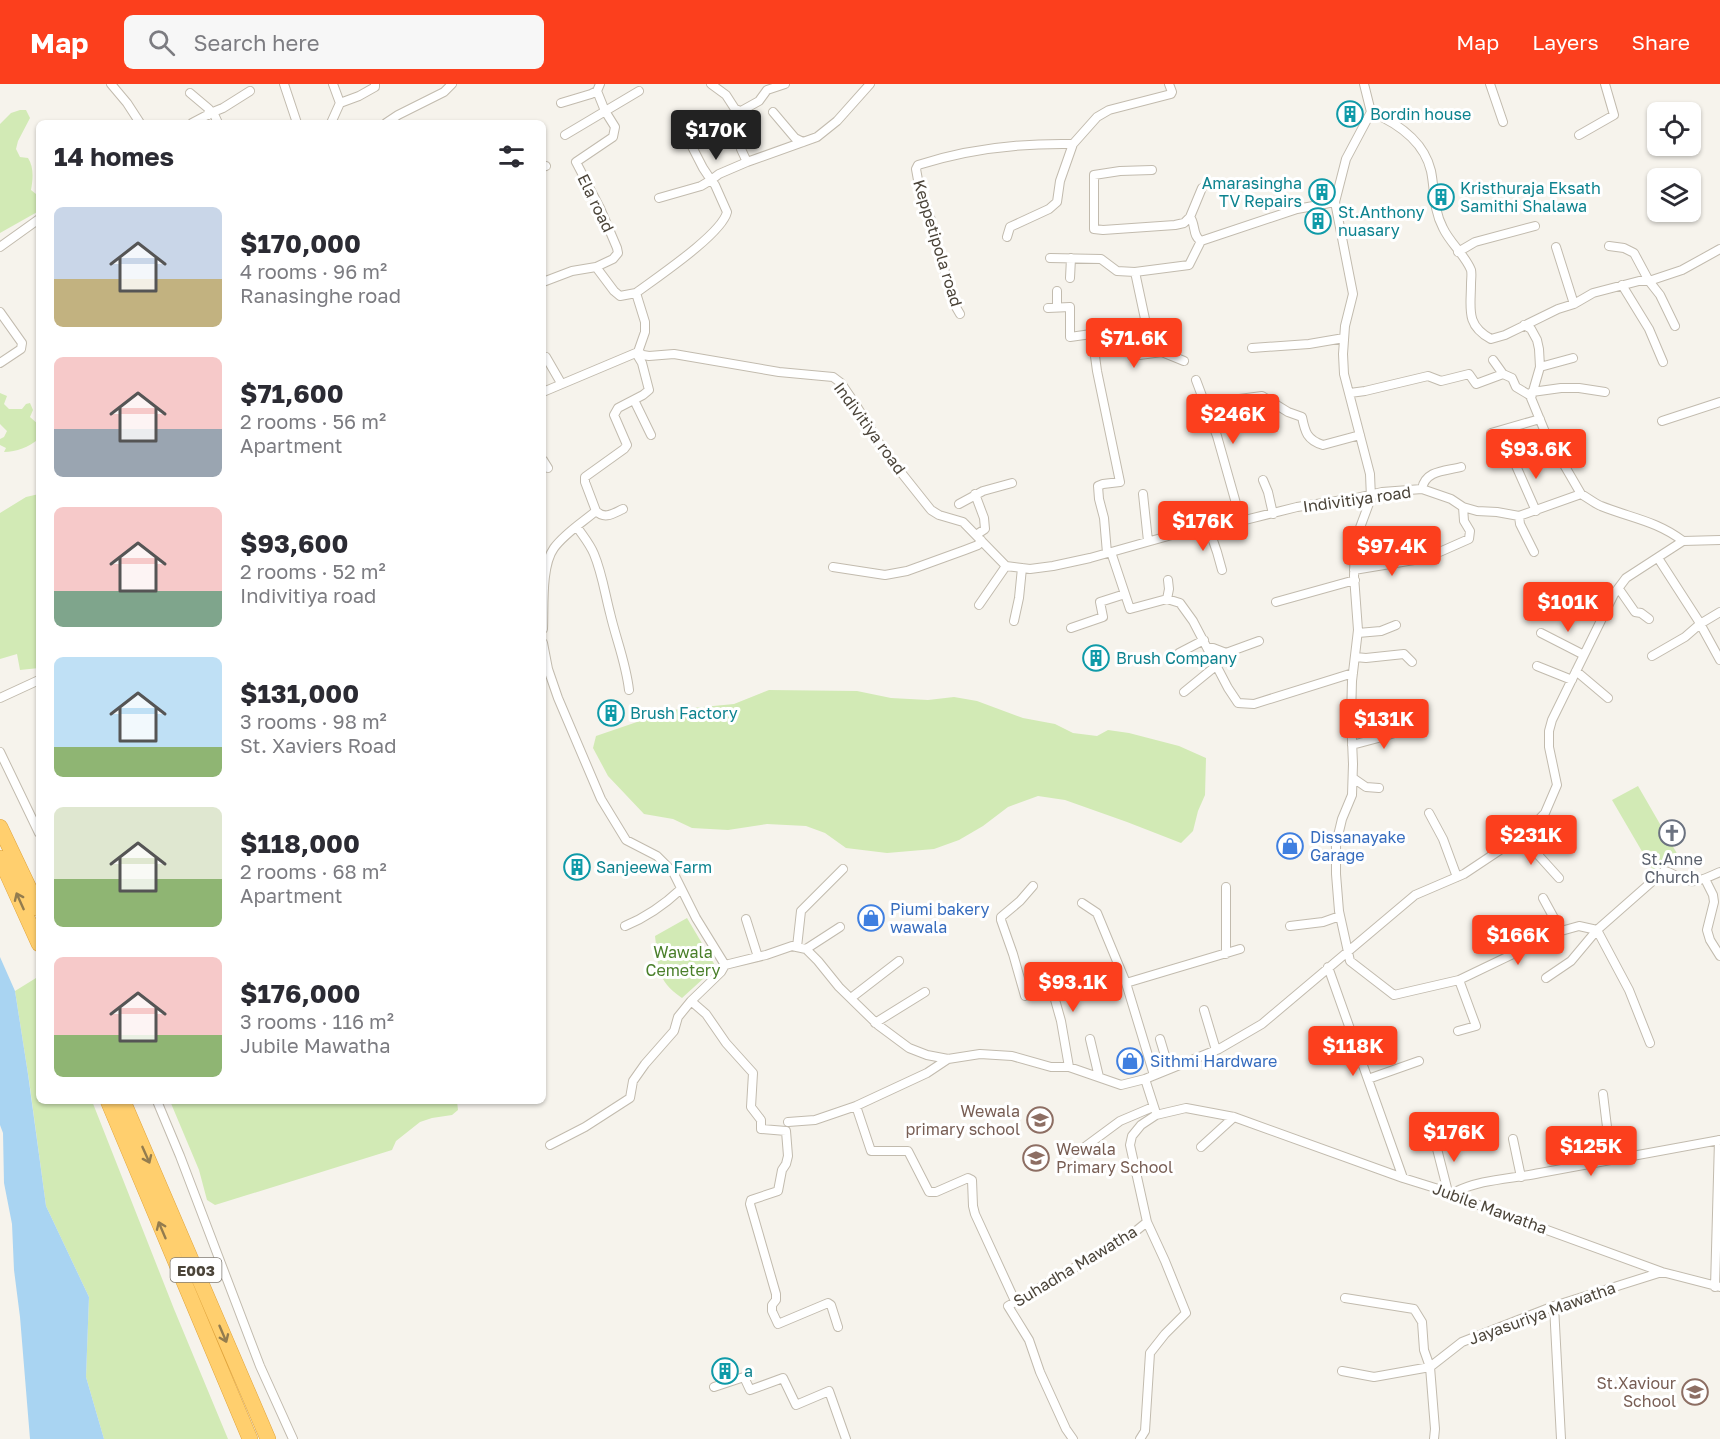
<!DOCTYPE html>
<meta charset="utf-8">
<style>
body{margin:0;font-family:"Golos Text",sans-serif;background:#f7f7f7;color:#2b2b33;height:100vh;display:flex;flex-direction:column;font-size:22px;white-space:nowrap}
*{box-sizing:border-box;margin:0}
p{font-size:20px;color:#7c7c81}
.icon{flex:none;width:33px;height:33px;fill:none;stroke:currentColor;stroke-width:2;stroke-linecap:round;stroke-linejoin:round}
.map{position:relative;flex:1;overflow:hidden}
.side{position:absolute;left:36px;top:36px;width:510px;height:984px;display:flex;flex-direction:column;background:#fff;border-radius:9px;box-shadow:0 2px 4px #0004}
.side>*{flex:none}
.buttons{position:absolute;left:1647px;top:18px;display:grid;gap:12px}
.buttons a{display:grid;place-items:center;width:54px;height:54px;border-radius:9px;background:#fff;box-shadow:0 2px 4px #0004;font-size:30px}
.price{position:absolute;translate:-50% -51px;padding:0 14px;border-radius:6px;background:#fc3f1d;color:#fff;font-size:20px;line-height:39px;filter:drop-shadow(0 2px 3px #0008)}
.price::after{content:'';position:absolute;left:50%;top:36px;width:18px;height:14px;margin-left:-9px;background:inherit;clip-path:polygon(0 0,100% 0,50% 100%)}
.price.current{background:#222;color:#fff}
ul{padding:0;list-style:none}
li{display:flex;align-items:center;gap:18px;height:150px;padding:0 18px}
li span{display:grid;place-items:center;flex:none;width:168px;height:120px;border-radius:9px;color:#555}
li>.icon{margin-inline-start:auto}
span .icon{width:72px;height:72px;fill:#fffc;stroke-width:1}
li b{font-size:26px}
h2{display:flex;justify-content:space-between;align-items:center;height:72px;padding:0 18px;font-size:26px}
header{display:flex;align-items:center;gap:36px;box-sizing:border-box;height:84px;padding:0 30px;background:#fc3f1d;color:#fff}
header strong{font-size:28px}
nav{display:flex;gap:33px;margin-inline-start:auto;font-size:21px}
.search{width:420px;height:54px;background:#f7f7f7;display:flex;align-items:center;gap:15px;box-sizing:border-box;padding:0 21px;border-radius:9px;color:#7c7c81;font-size:22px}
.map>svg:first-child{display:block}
.green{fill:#d2eab5}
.water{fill:#a9d4f2}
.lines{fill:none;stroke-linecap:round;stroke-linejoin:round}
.street-casing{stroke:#c2bbae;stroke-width:10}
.highway-casing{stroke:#e0a43c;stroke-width:16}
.street{stroke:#fff;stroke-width:8}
.highway{stroke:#ffcf6e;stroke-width:15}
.oneway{stroke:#937c4e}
.labels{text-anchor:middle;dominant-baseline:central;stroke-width:6;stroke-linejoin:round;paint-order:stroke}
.shield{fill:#fff;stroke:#817c74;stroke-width:1.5}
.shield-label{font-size:15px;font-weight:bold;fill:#4b4439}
.culture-label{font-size:16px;fill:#0d838f;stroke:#fff;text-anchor:start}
.street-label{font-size:16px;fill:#4b4439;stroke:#fff}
.shop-label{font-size:16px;fill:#366cbe;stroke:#fff;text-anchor:start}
.worship-label{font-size:16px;fill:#5b616d;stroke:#fff}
.park-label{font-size:16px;fill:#4a7f2a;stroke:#fff}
.education-label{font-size:16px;fill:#785e54;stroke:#fff;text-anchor:end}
</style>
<header>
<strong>Map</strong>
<div class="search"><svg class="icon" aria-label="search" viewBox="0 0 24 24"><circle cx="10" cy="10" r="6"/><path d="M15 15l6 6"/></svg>Search here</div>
<nav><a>Map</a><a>Layers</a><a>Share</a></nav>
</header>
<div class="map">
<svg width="1720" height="1355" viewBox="0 0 1720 1355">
<rect width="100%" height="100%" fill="#f6f3ec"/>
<!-- green -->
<path class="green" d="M20 26H26L30 34 18 57 16 65 20 73 28 74C34 83 33 95 31 106L36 110H39V127L0 149V40L11 29Z
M0 309 7 312 4 320 9 325H22L26 320 30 319 33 326 30 333 39 341V355C28 363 17 368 4 368L6 364 0 361V355L4 353 7 347 0 340Z
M39 410V584L20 586 17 570 0 575V429L26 413Z
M769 606 857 607 891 614 928 616 954 613 977 617 1023 634 1055 640 1073 649 1097 652 1108 646 1129 649 1179 662 1206 674 1205 711 1198 727 1193 747 1181 759 1127 738 1065 716 1038 712 1008 723 983 742 959 756 934 765 887 769 846 764 825 749 806 742 767 740 728 746 692 744 673 735 644 730 608 692 593 664 596 652 672 626 734 620Z
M1638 702 1679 773 1654 788 1612 716Z
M687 834 716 883 682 914C655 895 659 883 655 852Z
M36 894 39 900V1017H92L174 1225 228 1355H104L86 1293 89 1213 46 1122 29 996 15 907Z
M170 1017H457L458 1026 452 1031 432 1034 420 1038 396 1057 392 1066 215 1121 207 1116 199 1086Z"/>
<!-- water -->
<path class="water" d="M0 873 15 907 28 990 46 1122 89 1213 86 1293 104 1355H30L20 1233 14 1186 12 1140 4 1099 3 1049 0 1041Z"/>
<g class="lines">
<!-- street casing -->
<g class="street-casing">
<path id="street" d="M111 0 127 19 140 39
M284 0 297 39
M333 0 340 19 359 12 375 3V0
M711 0 726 11 735 25 741 65 747 78
M1364 0 1371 28 1346 75 1335 118 1353 210 1345 242 1343 270 1344 290 1370 390 1371 414 1355 457 1354 492 1358 546 1352 597 1351 633 1353 680 1352 711 1342 735 1336 760V790L1339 827 1350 877 1394 911 1459 896 1561 847 1579 842 1597 846 1664 787C1671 788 1675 792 1682 795 1695 801 1708 793 1720 788
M1490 0 1503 38
M190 9 209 25 208 31
M561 19 591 10 597 7
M735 25 741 27 759 17 767 6 785 0
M213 28 223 24 250 7
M773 28 795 54 803 58
M1371 28C1397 39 1424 57 1431 87 1435 107 1433 125 1443 144 1450 159 1465 171 1471 186 1472 190 1471 195 1471 200 1471 224 1465 241 1491 255L1505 251 1558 225 1574 220 1593 209 1639 197H1649L1682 186 1720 165
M192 39 213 28 218 39
M331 39 340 19
M386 39 398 31 444 8 452 0
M565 51 639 7
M1579 51 1614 31 1605 0
M543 83 546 82
M1152 86 1120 87 1094 91V145L1103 146 1175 141 1184 139 1190 133C1196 140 1192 152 1201 157L1297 125 1335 118
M659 114 701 102 711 96 703 84 684 47
M1190 133 1202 104
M1007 153 1010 143 1049 125 1057 118 1060 97 1073 60
M1609 162 1624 164 1634 169 1649 197 1660 211 1675 242
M0 163 39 135
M1556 163 1574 220
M1458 168 1475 158 1535 142
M1050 174 1101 175 1117 187 1135 188 1189 181 1201 157
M596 183 613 175 618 169 617 164 600 124 576 78 613 53 615 43 605 27 597 7 600 0
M1070 194 1071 174
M543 198 572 187 596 183 614 207 620 212 636 209C656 194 722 150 727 128L715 101 711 96 719 90 747 78 817 53 837 37 870 0
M1622 201 1649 245 1663 278
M636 209 645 238V248L638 268
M1057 223V207
M1048 224 1070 223V253L1141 243 1144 240 1145 235 1135 188
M0 228 22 259 21 265 0 279
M960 230 953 218 931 136 918 96 916 85 918 81C968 65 1021 59 1073 60L1097 33 1109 26 1171 10 1172 8 1169 0
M1524 241 1531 245 1537 256 1539 265 1540 283 1531 314 1545 348 1581 410
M1122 246 1132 272 1162 268 1184 277
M1092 250 1097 287 1120 398 1103 400 1098 402 1099 415 1104 434 1107 469
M1252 264 1309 260 1344 254
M546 273 561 299
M1493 276 1503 290 1512 294 1516 303 1531 312
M1540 283 1573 274
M1196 296 1217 352 1241 437
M543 308 638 268 643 271 649 272 674 270 779 288 833 293 841 299 856 321 884 367 923 416 931 426 939 431 963 438 1006 482 1030 485 1053 482 1090 474 1186 447 1222 439 1241 437 1297 423 1356 414 1382 408 1422 405 1451 415 1463 423 1477 427 1497 428 1519 432 1581 410C1588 414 1594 419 1601 422 1631 434 1657 437 1683 457
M1532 308 1561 304H1579L1605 308
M1350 309 1365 307 1428 292 1441 297 1469 290 1476 300 1503 290
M634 316 651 351
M1207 323 1232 316 1262 312 1288 328 1302 333C1305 348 1307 356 1323 361L1360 351
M1662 337 1720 318
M1491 349 1540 335
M1513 375 1536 427
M543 376 548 384
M1263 396 1268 408 1273 430
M1422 405C1425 386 1446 387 1461 383
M975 410 984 434 985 445 976 451
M1143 410 1148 457
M959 420 983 407 1012 399
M596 427C605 436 614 429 623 425
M1519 432 1520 440 1534 468
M1208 442 1217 468 1222 486
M577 443C583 452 590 460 594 470 602 489 605 510 610 529 616 555 626 579 629 606
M1111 468 1130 525 1167 515 1180 519 1193 537 1228 604 1238 619 1254 620 1353 589
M1658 474 1698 536 1720 576
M833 483 885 491 907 487 965 466 978 461 981 456
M1354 486 1426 474 1469 455 1470 447 1464 437 1463 423
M1619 505 1635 528 1641 529 1649 535
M1167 515 1169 505 1168 496
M1276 518 1355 496
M979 521 1006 482
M1014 537 1019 514 1022 484
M1071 544 1103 533 1100 518 1125 510
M543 545C544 523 541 482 554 464 565 449 583 438 596 427L585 398V393L624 365 627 361 614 331 618 324 643 311 649 306 642 279 636 269
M1358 549 1381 547 1396 541
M1541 549 1584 571
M543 559 548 585 558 614 601 715 626 756 657 772 673 788 696 834 725 881
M1209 564H1213L1226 569 1259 557
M1179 569 1204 556
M1652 572 1685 553 1700 540 1720 528
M1355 573 1366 574 1404 570 1412 578
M1537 582 1572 596
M1576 587 1608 614
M1184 608 1217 581
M0 614 39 596
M1352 661 1382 653 1410 644
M0 668 39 749
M1353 694 1366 703 1379 704
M1429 729 1443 755 1457 793
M1521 752 1559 794
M1705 795 1713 811 1714 818 1707 846 1710 856 1720 872
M1033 802 1020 817 1001 833V836L1013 870 1025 912 1052 905
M1226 803V870
M1543 814 1561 847
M1082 819 1097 829 1126 899
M746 835 758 873
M625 842C647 833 664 821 681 805
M1290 842 1323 838 1340 832
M797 863 801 827 843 785
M806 865 840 843
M725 881 766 871 792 862 806 865 818 877 839 903 878 941 909 964 927 971 948 975 980 970 1012 972 1051 983H1069L1121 1001 1145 995 1219 965 1262 940 1415 811 1464 790 1527 748 1545 729 1557 701 1549 663V647L1552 636 1614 510 1626 494 1683 457 1720 456
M1052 883 1059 902 1052 905 1061 937 1069 983
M1328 883 1403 1094
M1546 894 1571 877 1597 846 1629 906 1650 959
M851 914 899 877
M691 917 706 930 726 959 753 989 751 1023 761 1036V1045L786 1047 788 1072 786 1080 782 1086 778 1107 751 1116 750 1120 776 1210V1216L772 1221V1227L778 1240 828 1219 831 1221 838 1243
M1204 926 1216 966
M875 939 925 908
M1458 947 1476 942 1459 896
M1090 955 1099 993
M1160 955 1169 985
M1154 991 1126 899 1240 865
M1145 995 1155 1026
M1368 995 1419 977
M1603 1010 1611 1076
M157 1017 180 1072 260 1282 293 1355
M856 1022 871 1067H908L929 1108H936L968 1094 972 1096 973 1122 975 1130 1015 1217
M788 1038 815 1036 856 1022 927 989 948 975
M1513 1055 1521 1093
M1435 1057 1448 1108
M550 1061 585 1043 630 1014 633 997 645 980 674 947 678 933 691 917 721 888 725 881
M1201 1063 1234 1033
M1078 1068 1120 1037 1153 1023
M1455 1108C1481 1095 1511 1095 1540 1089 1600 1078 1660 1067 1720 1056
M1715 1203 1719 1056
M1554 1222 1561 1355
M1342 1287 1374 1293 1430 1283 1424 1266 1422 1238 1414 1225 1345 1214
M714 1303 744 1293 750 1306 783 1294 796 1321 829 1307 846 1355
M1073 1355 1066 1345 1040 1288 1029 1256 1008 1222 1131 1151 1147 1138
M1140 1355 1145 1347 1150 1269 1165 1250 1186 1229 1165 1177 1147 1138 1130 1061 1132 1052 1141 1041 1156 1031 1186 1024 1234 1033 1403 1094 1448 1108H1455L1461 1114 1473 1119 1662 1188 1720 1203
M1434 1355 1435 1345 1430 1283 1462 1258 1554 1222 1662 1188"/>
</g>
<!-- highway casing -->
<g class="highway-casing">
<path id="highway" d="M0 743 39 825
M0 774 39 860
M108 1017 250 1355
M123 1017 268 1355"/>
</g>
<!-- street -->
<use href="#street" class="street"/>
<!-- highway -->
<use href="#highway" class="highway"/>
</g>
<!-- one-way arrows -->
<defs><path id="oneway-shaft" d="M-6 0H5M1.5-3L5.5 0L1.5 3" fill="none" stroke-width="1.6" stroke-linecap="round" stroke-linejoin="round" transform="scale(1.5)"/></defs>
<g class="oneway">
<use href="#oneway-shaft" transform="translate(20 817) rotate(-114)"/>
<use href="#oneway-shaft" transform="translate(146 1071) rotate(66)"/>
<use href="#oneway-shaft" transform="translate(162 1146) rotate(-113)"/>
<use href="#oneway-shaft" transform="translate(223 1250) rotate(67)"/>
</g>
<!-- icons -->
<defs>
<g id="building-ring" transform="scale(1.35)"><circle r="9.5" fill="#fff" stroke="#0f9aa8" stroke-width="1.5"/><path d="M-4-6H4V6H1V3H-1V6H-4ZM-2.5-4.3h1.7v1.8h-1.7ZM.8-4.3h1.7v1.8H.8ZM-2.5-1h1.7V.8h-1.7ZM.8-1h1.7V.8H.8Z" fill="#0f9aa8"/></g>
<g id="church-ring" transform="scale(1.35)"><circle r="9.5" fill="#fff" stroke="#6b7280" stroke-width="1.5"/><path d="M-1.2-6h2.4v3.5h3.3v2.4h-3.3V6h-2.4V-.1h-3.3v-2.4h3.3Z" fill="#6b7280"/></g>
<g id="shop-ring" transform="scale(1.35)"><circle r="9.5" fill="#fff" stroke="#3f7fe0" stroke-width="1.5"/><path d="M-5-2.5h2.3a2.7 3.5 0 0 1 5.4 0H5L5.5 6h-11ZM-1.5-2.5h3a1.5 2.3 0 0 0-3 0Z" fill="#3f7fe0"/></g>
<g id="school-ring" transform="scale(1.35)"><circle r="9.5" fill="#fff" stroke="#8d6e63" stroke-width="1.5"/><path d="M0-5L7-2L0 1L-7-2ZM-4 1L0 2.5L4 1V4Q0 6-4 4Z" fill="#8d6e63"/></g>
</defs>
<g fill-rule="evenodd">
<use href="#building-ring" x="1350" y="30"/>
<use href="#building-ring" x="1322" y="108"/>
<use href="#building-ring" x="1441" y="113"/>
<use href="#building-ring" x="1318" y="137"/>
<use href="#building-ring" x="1096" y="574"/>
<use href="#building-ring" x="611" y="629"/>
<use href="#church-ring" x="1672" y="749"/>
<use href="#shop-ring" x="1290" y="762"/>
<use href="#building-ring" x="577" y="783"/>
<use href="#shop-ring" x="871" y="834"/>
<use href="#shop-ring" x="1130" y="977"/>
<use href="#school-ring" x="1040" y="1036"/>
<use href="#school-ring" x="1036" y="1074"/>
<use href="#building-ring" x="725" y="1287"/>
<use href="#school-ring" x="1695" y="1308"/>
</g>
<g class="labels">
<!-- shield labels -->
<rect class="shield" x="170.5" y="1174" width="51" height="24" rx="4.5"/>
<g class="shield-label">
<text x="196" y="1186">E003</text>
</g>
<!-- culture labels -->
<g class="culture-label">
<text x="1370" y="30">Bordin house</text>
<text x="1302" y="99" text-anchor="end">Amarasingha<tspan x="1302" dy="18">TV Repairs</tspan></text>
<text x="1460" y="104">Kristhuraja Eksath<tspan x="1460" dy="18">Samithi Shalawa</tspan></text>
<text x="1338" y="128">St.Anthony<tspan x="1338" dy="18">nuasary</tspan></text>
<text x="1116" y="574">Brush Company</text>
<text x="630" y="629">Brush Factory</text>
<text x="596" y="783">Sanjeewa Farm</text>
<text x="744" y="1287">a</text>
</g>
<!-- street labels -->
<g class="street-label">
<text transform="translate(596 119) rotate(64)">Ela road</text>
<text transform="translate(938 159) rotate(73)">Keppetipola road</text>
<text transform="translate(870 344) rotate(54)">Indivitiya road</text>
<text transform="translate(1357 415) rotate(-8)">Indivitiya road</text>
<text transform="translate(1490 1124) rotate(20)">Jubile Mawatha</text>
<text transform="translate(1075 1182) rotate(-31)">Suhadha Mawatha</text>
<text transform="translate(1542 1229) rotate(-20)">Jayasuriya Mawatha</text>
</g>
<!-- shop labels -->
<g class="shop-label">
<text x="1310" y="753">Dissanayake<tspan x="1310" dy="18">Garage</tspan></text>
<text x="890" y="825">Piumi bakery<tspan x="890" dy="18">wawala</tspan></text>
<text x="1150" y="977">Sithmi Hardware</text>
</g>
<!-- worship labels -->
<g class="worship-label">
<text x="1672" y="775">St.Anne<tspan x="1672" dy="18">Church</tspan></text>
</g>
<!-- park labels -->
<g class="park-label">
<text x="683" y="868">Wawala<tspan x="683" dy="18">Cemetery</tspan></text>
</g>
<!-- education labels -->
<g class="education-label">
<text x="1020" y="1027">Wewala<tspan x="1020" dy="18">primary school</tspan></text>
<text x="1056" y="1065" text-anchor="start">Wewala<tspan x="1056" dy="18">Primary School</tspan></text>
<text x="1676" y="1299">St.Xaviour<tspan x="1676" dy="18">School</tspan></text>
</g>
</g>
</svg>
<div class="buttons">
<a><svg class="icon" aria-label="locate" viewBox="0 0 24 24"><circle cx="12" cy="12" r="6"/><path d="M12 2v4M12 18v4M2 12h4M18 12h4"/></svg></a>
<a><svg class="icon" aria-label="layers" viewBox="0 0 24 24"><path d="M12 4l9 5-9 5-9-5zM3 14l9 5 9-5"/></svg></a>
</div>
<b class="price current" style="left:716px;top:77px">$170K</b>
<b class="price" style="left:1134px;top:285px">$71.6K</b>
<b class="price" style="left:1233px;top:361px">$246K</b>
<b class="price" style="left:1536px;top:396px">$93.6K</b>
<b class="price" style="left:1203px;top:468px">$176K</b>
<b class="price" style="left:1392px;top:493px">$97.4K</b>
<b class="price" style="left:1568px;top:549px">$101K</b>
<b class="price" style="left:1384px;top:666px">$131K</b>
<b class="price" style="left:1531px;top:782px">$231K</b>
<b class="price" style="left:1518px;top:882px">$166K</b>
<b class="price" style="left:1073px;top:929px">$93.1K</b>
<b class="price" style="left:1353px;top:993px">$118K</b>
<b class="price" style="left:1454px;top:1079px">$176K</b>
<b class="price" style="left:1591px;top:1093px">$125K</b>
<section class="side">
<h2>14 homes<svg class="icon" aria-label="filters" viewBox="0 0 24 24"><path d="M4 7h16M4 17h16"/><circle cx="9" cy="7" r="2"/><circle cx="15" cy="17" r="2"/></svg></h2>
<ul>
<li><span style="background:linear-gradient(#c9d6e8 60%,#c2b280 0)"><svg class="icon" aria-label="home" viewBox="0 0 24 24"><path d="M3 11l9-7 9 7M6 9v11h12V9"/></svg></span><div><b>$170,000</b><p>4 rooms · 96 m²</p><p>Ranasinghe road</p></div></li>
<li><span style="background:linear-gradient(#f6c9c9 60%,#9aa5b1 0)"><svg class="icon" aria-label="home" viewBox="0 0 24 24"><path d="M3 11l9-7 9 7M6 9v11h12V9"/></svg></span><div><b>$71,600</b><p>2 rooms · 56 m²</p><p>Apartment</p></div></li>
<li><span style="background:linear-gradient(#f6c9c9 70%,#7fa58c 0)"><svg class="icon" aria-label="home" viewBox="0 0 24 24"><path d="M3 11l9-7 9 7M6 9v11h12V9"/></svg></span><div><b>$93,600</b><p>2 rooms · 52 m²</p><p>Indivitiya road</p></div></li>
<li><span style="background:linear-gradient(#bfe0f5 75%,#8fb573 0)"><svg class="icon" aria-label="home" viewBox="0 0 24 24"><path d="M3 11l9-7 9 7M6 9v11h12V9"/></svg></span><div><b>$131,000</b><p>3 rooms · 98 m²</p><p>St. Xaviers Road</p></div></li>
<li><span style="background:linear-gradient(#dfe7d0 60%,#8fb573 0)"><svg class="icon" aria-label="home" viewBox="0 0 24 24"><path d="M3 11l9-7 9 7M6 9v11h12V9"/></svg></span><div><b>$118,000</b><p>2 rooms · 68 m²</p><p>Apartment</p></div></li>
<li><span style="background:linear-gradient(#f6c9c9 65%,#8fb573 0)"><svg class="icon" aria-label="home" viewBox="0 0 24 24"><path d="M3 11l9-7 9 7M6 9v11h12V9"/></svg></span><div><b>$176,000</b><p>3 rooms · 116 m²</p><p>Jubile Mawatha</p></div></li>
</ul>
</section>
</div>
